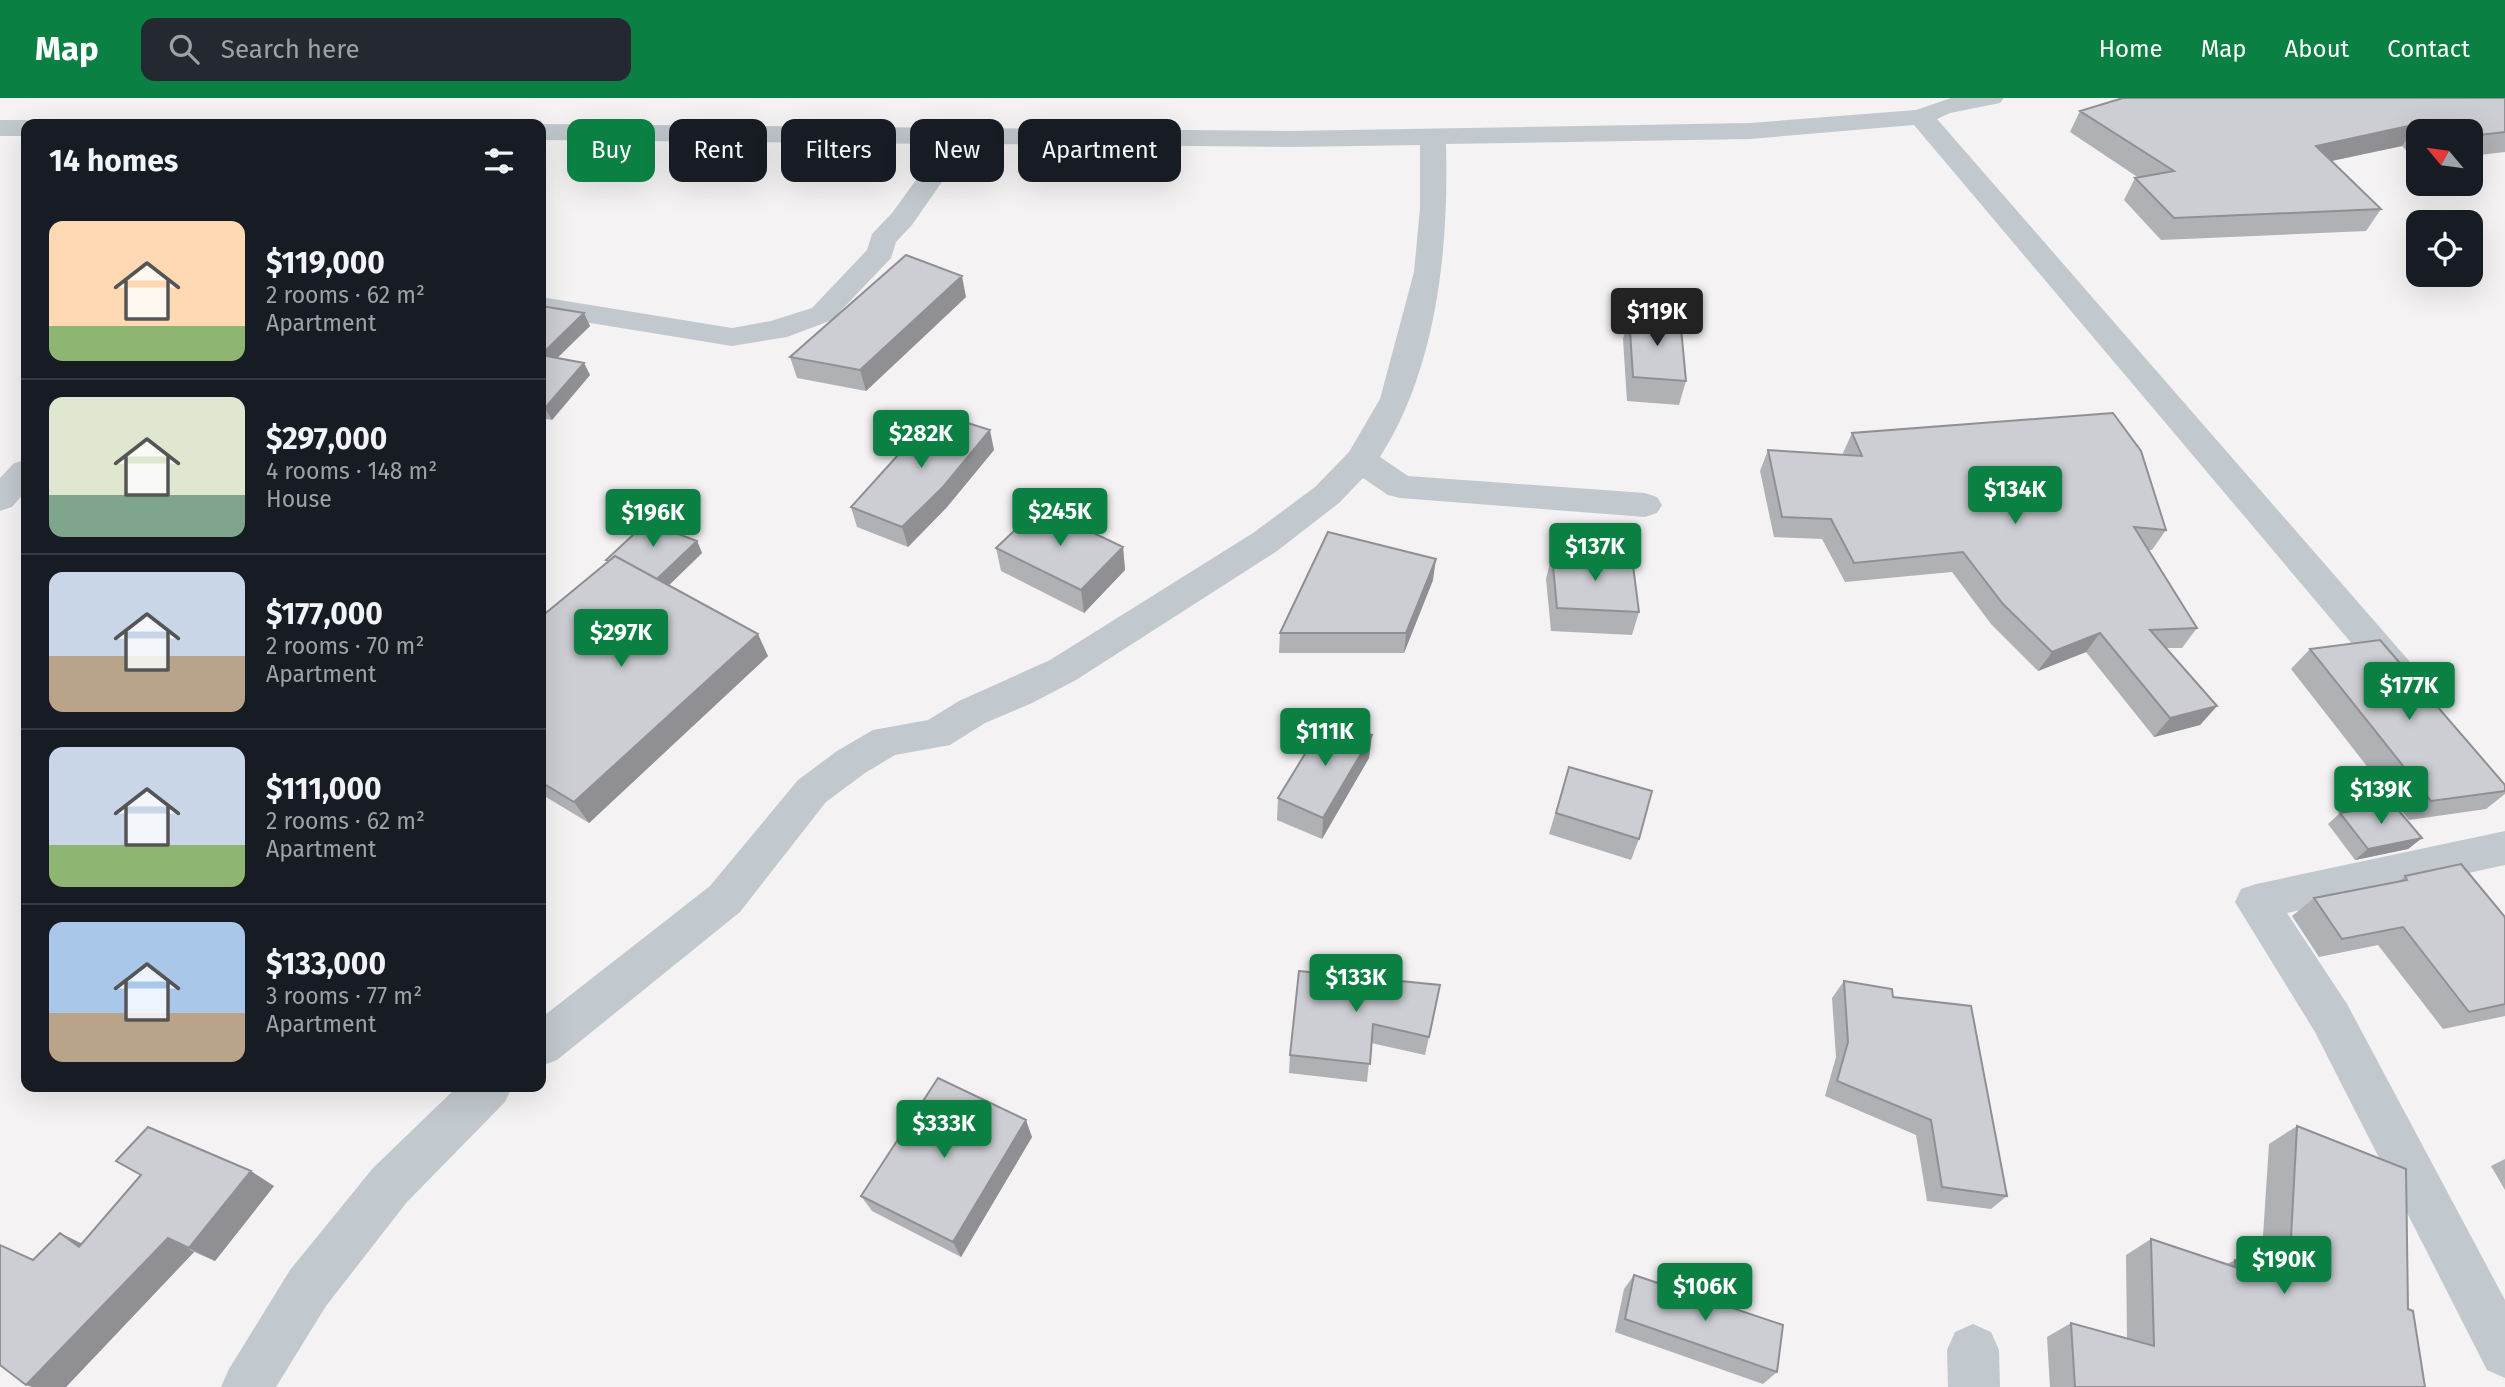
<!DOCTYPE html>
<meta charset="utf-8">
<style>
body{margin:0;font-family:"Fira Sans",sans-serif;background:#242831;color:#f1f3f6;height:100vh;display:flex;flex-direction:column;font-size:26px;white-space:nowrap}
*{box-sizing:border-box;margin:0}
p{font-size:23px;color:#9ea1a6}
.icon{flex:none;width:38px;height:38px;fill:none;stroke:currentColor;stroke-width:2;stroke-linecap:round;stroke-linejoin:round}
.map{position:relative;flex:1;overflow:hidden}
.panel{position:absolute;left:21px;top:21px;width:525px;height:973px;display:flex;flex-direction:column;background:#171b24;border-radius:14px;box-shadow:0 7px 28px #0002}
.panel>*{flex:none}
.top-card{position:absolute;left:567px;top:21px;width:665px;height:63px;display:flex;gap:14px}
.needle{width:46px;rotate:299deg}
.tools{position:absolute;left:2406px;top:21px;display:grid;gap:14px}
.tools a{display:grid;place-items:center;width:77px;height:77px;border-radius:14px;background:#171b24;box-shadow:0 7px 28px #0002;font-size:35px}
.price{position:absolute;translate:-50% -60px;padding:0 16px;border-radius:7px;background:#0b8043;color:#fff;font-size:23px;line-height:46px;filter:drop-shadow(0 2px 4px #0008)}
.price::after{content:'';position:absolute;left:50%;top:42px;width:21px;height:16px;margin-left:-10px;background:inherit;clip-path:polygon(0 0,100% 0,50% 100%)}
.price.on{background:#222;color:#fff}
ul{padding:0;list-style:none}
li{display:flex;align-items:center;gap:21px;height:175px;padding:0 28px}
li+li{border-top:2px solid #363941}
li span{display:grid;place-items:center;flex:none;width:196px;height:140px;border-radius:14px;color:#555}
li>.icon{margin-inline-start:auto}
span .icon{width:84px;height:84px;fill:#fffc;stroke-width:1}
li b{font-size:30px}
h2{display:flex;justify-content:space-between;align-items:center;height:84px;padding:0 28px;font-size:30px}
.pill{padding:0 24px;border-radius:14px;background:#171b24;box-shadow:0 7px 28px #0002;font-size:24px;line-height:63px}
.pill.on{background:#0b8043;color:#fff}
header{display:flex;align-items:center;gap:42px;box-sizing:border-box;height:98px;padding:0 35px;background:#0b8043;color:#fff}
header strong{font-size:33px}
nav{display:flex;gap:38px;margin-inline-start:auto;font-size:24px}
.search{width:490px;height:63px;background:#242831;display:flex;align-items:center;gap:18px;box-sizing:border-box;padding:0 24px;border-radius:14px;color:#9ea1a6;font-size:26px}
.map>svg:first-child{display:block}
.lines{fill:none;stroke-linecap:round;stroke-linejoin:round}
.minor{fill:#c2c9ce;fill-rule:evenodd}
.wall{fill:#b0b1b5}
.shaded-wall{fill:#909094}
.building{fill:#cdced3;stroke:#909094;stroke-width:2}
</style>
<header>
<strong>Map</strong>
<div class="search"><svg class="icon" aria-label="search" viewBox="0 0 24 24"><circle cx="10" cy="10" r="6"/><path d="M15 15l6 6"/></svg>Search here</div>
<nav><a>Home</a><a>Map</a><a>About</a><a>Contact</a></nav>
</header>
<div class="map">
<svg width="2505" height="1289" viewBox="0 0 2505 1289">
<rect width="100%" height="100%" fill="#f4f2f2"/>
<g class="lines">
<!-- minor -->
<path class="minor" d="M1951 0H2004L2000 5 1950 15 1937 21 2417 572 2423 582 2417 592 2404 596 2391 592 1914 27 1750 41 1446 46C1449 150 1437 270 1380 359L1408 378 1645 395 1657 399 1662 407 1657 415 1645 419 1400 400 1388 397 1363 380 1339 405 1277 453 1076 582 1032 605 985 625 950 647 895 657 865 675 826 704 740 814 557 962 541 968V920L710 788 798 682 837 653 873 632 928 622 959 603 1050 562 1253 435 1315 389 1349 354 1380 301 1414 174 1420 110V47L1289 49 981 46 955 65 912 127 896 144 891 160 832 222 787 239 732 248 541 217V199L732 230 771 223 812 210 867 152 872 136 892 115 937 53 948 46 541 42V26L1289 33 1750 25 1916 12Z
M0 22H26L36 26H26V38H0Z
M26 362V393L12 409 0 413V380L14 365Z
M2505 733V767L2287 815 2347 906 2505 1202V1280L2487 1272 2315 934 2235 804 2241 791 2256 786Z
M457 989H512L505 1004 407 1104 326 1208 276 1289H221L229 1271 290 1172 373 1070Z
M1973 1226 1991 1234 1999 1252 2000 1289H1948L1947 1252 1955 1234Z"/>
</g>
<!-- wall -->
<path class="wall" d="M2505 0V54L2471 58V33H2418V64L2402 48 2332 63 2381 111 2366 133 2161 142 2124 102 2135 80H2139L2070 34 2080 13Z
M966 199 866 293 797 280 790 259Z
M541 208 584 215 590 228 557 260 584 265 590 277 552 322 541 320Z
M1629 217 1686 283 1679 307 1627 303 1623 241Z
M1852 335 2166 432 2152 452H2149L2197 530 2182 550H2166L2217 608 2200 627 2154 639 2086 554 2038 573 1991 526 1952 474 1845 484 1822 441 1774 439 1760 373 1768 352 1843 357V355Z
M994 352 947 409 908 449 857 429 851 409Z
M697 443 702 455 669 487 768 558 589 725 541 696V519L607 464 606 462Z
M1123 449 1125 472 1084 515 1001 473 996 450Z
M1552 457 1639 514 1632 537 1551 533 1546 481Z
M1433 482 1404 555H1279L1280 535Z
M2310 551 2505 687V696L2486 711 2409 722 2291 571Z
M1369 660 1322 741 1277 722 1278 700Z
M1569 669 1639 741 1631 762 1549 736Z
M2340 715 2422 740 2408 751 2355 762 2328 726Z
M2405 778 2505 819V918L2443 931 2378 847 2319 859 2292 818 2314 800 2398 784Z
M1299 873 1429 939 1425 957 1371 945 1367 984 1289 975 1290 957Z
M1844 883 1893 899 2007 1098 1991 1111 1927 1103 1916 1037 1825 998 1836 959 1832 900Z
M2297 1028 2408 1211 2425 1289H2050L2047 1239 2071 1225 2127 1240 2126 1157 2151 1141 2227 1166 2235 1162 2261 1169 2269 1046Z
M1032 1039 961 1159 872 1113 861 1098Z
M2505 1061V1092L2491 1068Z
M274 1088 215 1163 194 1154 66 1289H32L33 1162Z
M1634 1177 1777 1274 1763 1286 1615 1234 1624 1191Z"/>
<!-- shaded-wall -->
<path class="shaded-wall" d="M2417 26 2402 48 2302 69 2316 48Z
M962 178 966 199 866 293 860 272Z
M584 215 590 228 547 270 541 257Z
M584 265 590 277 552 322 545 310Z
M990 332 994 352 947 409 908 449 902 429Z
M697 443 702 455 662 494 656 482Z
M1123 449 1125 472 1084 515 1081 492Z
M1436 461 1433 482 1404 555 1406 535Z
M2100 535 2086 554 2038 573 2052 554Z
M758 536 768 558 589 725 574 704Z
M2217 608 2200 627 2154 639 2170 620Z
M1372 637 1369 660 1322 741 1323 720Z
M2422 740 2408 751 2355 762 2368 751Z
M1026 1022 1032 1039 961 1159 953 1144Z
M251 1073 274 1088 215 1163 189 1150Z
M60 1135 89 1149H79Z
M168 1140 194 1154 66 1289H32L26 1287Z"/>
<!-- building -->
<path class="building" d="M2123 0H2505V34L2471 38V33H2424L2417 26 2316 48 2381 111 2174 120 2135 80 2174 73 2080 13Z
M906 157 962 178 860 272 790 259Z
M541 208 584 215 541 257Z
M1629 217 1680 220 1686 283 1633 279Z
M541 257 584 265 545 310 541 309Z
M936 315 990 332 943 389 902 429 851 409Z
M2113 315 2141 353 2166 432 2134 429 2197 530 2150 532 2217 608 2170 620 2100 535 2052 554 2003 506 1963 454 1854 465 1831 421 1782 419 1768 352 1862 358 1852 335Z
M1039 409 1123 449 1081 492 996 450Z
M647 424 697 443 657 481 615 458 609 463 606 462Z
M1328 434 1436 461 1406 535H1280Z
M1552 457 1632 460 1639 514 1557 510Z
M615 458 758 536 574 704 541 684V519Z
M2380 542 2505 687V693L2431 703 2310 551Z
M1327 620 1372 637 1323 720 1278 700Z
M1569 669 1652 693 1639 741 1556 715Z
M2394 707 2422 740 2368 751 2340 715Z
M2461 766 2505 819V906L2469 914 2403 829 2342 841 2314 800 2407 782 2405 778Z
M1299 873 1440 887 1429 939 1373 926 1370 966 1290 957Z
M1844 883 1892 891 1893 899 1971 908 2007 1098 1942 1089 1931 1022 1837 983 1848 944Z
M938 980 1026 1022 953 1144 861 1098Z
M2297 1028 2406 1071 2408 1211 2413 1213 2425 1289H2075L2071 1225 2154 1248 2151 1141 2235 1169V1162L2289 1177Z
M148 1029 251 1073 189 1150 168 1140 26 1287 0 1267V1147L33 1162 60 1135 79 1149 141 1077 116 1063Z
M1634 1177 1783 1227 1777 1274 1625 1221Z"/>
</svg>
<div class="tools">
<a><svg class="needle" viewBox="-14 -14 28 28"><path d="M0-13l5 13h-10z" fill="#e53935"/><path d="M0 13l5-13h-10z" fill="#9ea1a6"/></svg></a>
<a><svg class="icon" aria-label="locate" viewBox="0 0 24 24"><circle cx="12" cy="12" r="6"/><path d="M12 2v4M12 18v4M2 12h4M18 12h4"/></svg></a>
</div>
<b class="price on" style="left:1657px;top:250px">$119K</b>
<b class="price" style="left:921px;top:372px">$282K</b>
<b class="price" style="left:2015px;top:428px">$134K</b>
<b class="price" style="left:1060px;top:450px">$245K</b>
<b class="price" style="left:653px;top:451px">$196K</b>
<b class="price" style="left:1595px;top:485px">$137K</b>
<b class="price" style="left:621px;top:571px">$297K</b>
<b class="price" style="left:2409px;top:624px">$177K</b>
<b class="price" style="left:1325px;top:670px">$111K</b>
<b class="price" style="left:2381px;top:728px">$139K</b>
<b class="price" style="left:1356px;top:916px">$133K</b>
<b class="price" style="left:944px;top:1062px">$333K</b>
<b class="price" style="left:2284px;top:1198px">$190K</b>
<b class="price" style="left:1705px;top:1225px">$106K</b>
<div class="top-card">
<a class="pill on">Buy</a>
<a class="pill">Rent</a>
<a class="pill">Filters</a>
<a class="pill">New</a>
<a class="pill">Apartment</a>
</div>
<section class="panel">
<h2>14 homes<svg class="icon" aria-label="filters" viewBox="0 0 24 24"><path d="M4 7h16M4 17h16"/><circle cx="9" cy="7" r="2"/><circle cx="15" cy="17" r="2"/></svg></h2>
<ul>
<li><span style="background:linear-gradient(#ffd9b3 75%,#8fb573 0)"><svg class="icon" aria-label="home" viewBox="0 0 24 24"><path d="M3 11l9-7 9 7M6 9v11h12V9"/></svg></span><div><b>$119,000</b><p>2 rooms · 62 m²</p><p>Apartment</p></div></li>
<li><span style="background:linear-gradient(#dfe7d0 70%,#7fa58c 0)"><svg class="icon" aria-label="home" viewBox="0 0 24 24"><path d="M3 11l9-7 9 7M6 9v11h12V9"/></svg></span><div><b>$297,000</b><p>4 rooms · 148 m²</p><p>House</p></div></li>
<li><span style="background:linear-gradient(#c9d6e8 60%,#b9a48a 0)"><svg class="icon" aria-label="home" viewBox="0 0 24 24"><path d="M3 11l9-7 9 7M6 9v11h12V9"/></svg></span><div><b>$177,000</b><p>2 rooms · 70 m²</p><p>Apartment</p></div></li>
<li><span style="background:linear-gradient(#c9d6e8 70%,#8fb573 0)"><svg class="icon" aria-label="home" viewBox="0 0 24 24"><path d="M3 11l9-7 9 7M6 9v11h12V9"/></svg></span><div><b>$111,000</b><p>2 rooms · 62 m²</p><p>Apartment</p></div></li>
<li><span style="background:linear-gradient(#a9c7e8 65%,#b9a48a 0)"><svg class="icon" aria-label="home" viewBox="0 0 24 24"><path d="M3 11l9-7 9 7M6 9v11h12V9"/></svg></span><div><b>$133,000</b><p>3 rooms · 77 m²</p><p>Apartment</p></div></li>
</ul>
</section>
</div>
